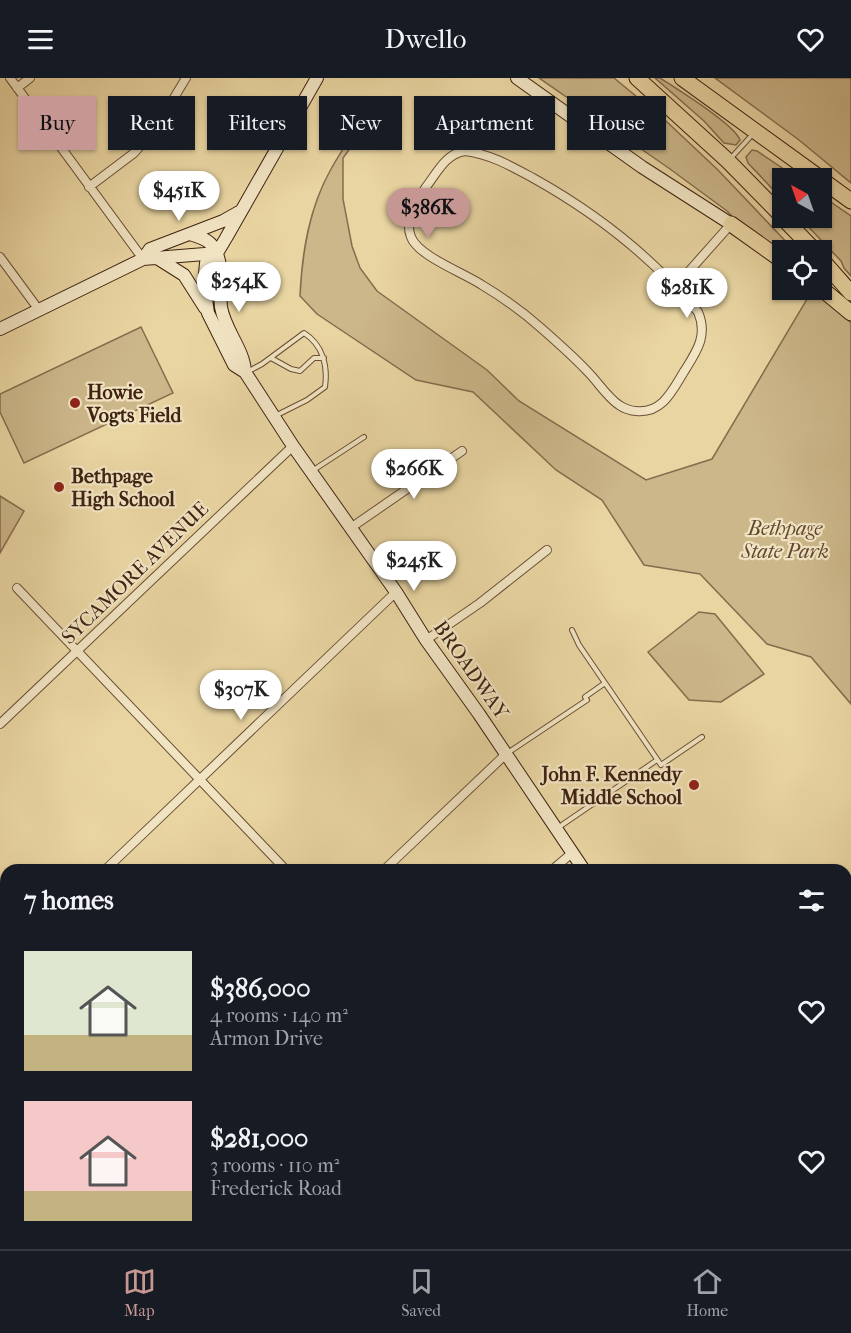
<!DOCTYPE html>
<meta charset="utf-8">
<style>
body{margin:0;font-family:"IM FELL French Canon",serif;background:#242831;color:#f1f3f6;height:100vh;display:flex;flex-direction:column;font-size:22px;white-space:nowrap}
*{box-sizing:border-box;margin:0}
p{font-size:20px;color:#9ea1a6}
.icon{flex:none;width:33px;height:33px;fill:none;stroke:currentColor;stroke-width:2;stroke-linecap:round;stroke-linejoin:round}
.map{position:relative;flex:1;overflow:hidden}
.sheet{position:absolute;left:0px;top:786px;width:852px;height:386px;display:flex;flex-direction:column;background:#171b24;border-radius:18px 18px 0 0;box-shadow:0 2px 4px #0004}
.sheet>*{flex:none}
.top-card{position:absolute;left:18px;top:18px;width:816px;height:54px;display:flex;gap:12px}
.needle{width:39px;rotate:320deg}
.fabs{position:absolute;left:772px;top:90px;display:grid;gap:12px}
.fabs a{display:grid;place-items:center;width:60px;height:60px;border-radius:0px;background:#171b24;box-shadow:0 2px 4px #0004;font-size:30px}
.price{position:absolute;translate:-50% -51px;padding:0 14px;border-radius:21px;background:#fff;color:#222;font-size:20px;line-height:39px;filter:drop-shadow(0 2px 3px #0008)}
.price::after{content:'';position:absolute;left:50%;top:36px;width:18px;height:14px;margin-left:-9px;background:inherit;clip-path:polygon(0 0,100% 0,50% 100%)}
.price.current{background:#c59692;color:#111}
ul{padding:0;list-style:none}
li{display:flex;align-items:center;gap:18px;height:150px;padding:0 24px}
li span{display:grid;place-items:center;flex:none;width:168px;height:120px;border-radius:0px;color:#555}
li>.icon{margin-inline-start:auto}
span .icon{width:72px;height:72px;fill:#fffc;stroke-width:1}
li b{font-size:26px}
h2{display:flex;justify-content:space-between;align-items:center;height:72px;padding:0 24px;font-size:26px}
.pill{padding:0 21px;border-radius:0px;background:#171b24;box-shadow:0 2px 4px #0004;font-size:21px;line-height:54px}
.pill.current{background:#c59692;color:#111}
header{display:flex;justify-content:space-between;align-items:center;height:78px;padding:0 24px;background:#171b24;font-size:27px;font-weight:600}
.menu{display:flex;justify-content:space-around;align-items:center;height:84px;border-top:2px solid #363941;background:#171b24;font-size:16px;color:#9ea1a6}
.menu a{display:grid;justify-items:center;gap:3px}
.menu .current{color:#c59692}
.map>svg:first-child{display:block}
.green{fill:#ccb78a;stroke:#866c4e;stroke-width:1.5}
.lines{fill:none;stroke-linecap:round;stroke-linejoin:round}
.lane-casing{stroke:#6a4f36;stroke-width:6}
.street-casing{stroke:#6a4f36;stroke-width:10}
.secondary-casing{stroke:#3f2212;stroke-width:14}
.highway-casing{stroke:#3f2212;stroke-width:17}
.lane{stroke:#f1e4c3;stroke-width:4}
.street{stroke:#f1e4c3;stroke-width:8}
.secondary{stroke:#f1e4c3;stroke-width:12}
.highway{stroke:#e9d5a2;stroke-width:15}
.poi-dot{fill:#8f2418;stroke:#f1e4c3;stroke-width:2}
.labels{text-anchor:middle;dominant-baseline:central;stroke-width:4.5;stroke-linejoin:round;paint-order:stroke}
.poi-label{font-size:20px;font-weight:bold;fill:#3f2212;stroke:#f1e4c3;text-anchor:start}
.park-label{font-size:20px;font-style:italic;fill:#624730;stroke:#f1e4c3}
.street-label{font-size:20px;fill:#3f2212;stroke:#f1e4c3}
</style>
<header><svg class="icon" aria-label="menu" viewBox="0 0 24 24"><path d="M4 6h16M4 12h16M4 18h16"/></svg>Dwello<svg class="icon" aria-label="heart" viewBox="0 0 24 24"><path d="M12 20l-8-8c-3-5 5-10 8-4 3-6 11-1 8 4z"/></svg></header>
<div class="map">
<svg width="851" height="1171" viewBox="0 0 851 1171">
<rect width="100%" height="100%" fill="#e9d5a2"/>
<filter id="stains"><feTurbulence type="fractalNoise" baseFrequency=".00333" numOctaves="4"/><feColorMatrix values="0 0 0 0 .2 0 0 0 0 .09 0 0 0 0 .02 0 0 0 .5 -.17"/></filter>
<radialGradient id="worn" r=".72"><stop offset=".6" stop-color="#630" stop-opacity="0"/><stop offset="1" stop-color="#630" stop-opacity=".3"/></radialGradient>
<!-- green -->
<path class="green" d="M539 0H614L666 43 718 92 794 172H783V176L742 148 727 133 670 91Z
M655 0H660C676 10 735 47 740 62L736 67 724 65 704 43Z
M715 0H851V105L799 62Z
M368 32V46L343 80V121L352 168 360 190 377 213 487 292 519 323 646 402 712 381 810 216C827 220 839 233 851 245V626L811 579 767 566 700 496 644 487 602 422 556 392 473 314 416 302 317 236 300 218C302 174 309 130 331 91 342 71 356 52 368 32Z
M752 72 757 73 797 100H783V122L748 85 746 79Z
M822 118 851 138V198L844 190 841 183 800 140H822Z
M141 249 173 315 24 385 0 334V316Z
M0 418 24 433 0 475Z
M699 534 715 536 764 596 721 624 689 622 648 574Z"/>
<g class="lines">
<!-- lane casing -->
<g class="lane-casing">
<path id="lane" d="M731 80 752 57
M271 280 291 291 300 293 314 280H324
M247 294 262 286 304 255C323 267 328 288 325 309L307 322 275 338
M312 393 364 359
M572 552 579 567 661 687 702 659
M509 674 587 622 585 619 605 605
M559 749 657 682"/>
</g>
<!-- street casing -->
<g class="street-casing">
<path id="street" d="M10 0 143 181
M17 10 30 0
M465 73C490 76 511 88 533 100 596 135 652 179 698 234 708 257 697 273 685 292 673 311 663 336 636 333 631 333 623 330 619 327 607 319 598 304 588 294 573 278 557 264 541 250 523 234 502 219 482 207 464 195 418 178 411 159 404 141 416 124 426 109 437 95 445 76 465 73Z
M89 109 134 75 154 53 186 0
M0 179 39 232
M675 209 731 146
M352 449 462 373
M17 510 286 792
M426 562 480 525 547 472
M0 646 293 368
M105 792 396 514
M384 792 506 676
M552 792 572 775
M0 893 6 888
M0 977 6 985
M0 1163 6 1171
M144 1166 148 1171
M425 1166 430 1171
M578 1166 583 1171
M88 1171 96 1166
M456 1171 462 1166
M626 1171 632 1166"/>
</g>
<!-- secondary casing -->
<g class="secondary-casing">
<path id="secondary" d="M317 0 226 160 217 175 206 185 204 207 208 235 234 287 245 294 293 368 396 514 426 562 479 636 584 792
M517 0 642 89 731 146
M190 156C202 160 211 162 216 174 224 190 219 212 221 229 225 253 244 271 245 294
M157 180 184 197 205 230
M143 181 150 171 223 143 239 134
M0 251 143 181 217 175
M0 927 6 930
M261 1166 267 1171
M840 1166 844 1171"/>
</g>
<!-- highway casing -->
<g class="highway-casing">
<path id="highway" d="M637 0 728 83 783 139
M682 0 820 100
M822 102 851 123
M783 140 814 172
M731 146 783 183
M822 182 851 215
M822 211 851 235"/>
</g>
<!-- lane -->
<use href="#lane" class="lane"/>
<!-- street -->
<use href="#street" class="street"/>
<!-- secondary -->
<use href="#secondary" class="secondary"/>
<!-- highway -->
<use href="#highway" class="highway"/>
</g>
<!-- markers -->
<g class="poi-dot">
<circle cx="75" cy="325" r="6"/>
<circle cx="59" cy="409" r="6"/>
<circle cx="694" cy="707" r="6"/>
</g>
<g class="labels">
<!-- poi labels -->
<g class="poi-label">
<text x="87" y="314">Howie<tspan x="87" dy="23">Vogts Field</tspan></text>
<text x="71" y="398">Bethpage<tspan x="71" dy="23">High School</tspan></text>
<text x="682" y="696" text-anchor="end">John F. Kennedy<tspan x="682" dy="23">Middle School</tspan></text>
</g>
<!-- park labels -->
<g class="park-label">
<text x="785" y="450">Bethpage<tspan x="785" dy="23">State Park</tspan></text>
</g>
<!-- street labels -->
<g class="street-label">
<text transform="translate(135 495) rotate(-44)">SYCAMORE AVENUE</text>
<text transform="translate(471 592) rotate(55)">BROADWAY</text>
</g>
</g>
<rect width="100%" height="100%" filter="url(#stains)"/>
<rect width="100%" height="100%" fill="url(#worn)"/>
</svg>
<div class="fabs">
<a><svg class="needle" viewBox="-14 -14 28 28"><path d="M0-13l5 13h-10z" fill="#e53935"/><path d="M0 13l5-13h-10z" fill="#9ea1a6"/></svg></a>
<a><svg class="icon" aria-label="locate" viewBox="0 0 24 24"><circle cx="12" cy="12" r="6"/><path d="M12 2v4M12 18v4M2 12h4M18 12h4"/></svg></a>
</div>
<b class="price" style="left:179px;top:144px">$451K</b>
<b class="price current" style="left:428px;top:161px">$386K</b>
<b class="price" style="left:239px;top:235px">$254K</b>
<b class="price" style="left:687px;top:241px">$281K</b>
<b class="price" style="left:414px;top:422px">$266K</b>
<b class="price" style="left:414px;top:514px">$245K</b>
<b class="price" style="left:241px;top:643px">$307K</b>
<div class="top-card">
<a class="pill current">Buy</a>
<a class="pill">Rent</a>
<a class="pill">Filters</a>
<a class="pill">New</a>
<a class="pill">Apartment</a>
<a class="pill">House</a>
</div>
<section class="sheet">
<h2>7 homes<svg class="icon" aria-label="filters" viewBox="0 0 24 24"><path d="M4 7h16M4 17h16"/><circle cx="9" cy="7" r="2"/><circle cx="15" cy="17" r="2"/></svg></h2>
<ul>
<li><span style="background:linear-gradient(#dfe7d0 70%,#c2b280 0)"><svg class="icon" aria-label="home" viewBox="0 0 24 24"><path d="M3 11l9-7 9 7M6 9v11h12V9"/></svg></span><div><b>$386,000</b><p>4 rooms · 140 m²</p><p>Armon Drive</p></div><svg class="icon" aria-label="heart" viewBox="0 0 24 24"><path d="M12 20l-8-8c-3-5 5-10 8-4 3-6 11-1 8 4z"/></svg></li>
<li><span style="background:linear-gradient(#f6c9c9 75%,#c2b280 0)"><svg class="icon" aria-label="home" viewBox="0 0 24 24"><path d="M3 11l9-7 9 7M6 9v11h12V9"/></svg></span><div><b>$281,000</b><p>3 rooms · 110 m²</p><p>Frederick Road</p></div><svg class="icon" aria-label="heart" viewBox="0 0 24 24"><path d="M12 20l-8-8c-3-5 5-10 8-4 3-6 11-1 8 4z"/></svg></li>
</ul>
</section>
</div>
<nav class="menu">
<a class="current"><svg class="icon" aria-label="map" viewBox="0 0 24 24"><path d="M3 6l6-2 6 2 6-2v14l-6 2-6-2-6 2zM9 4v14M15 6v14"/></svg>Map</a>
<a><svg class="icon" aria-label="saved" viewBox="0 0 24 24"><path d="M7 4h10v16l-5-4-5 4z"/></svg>Saved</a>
<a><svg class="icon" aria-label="home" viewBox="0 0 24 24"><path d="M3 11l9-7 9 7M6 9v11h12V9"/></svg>Home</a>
</nav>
